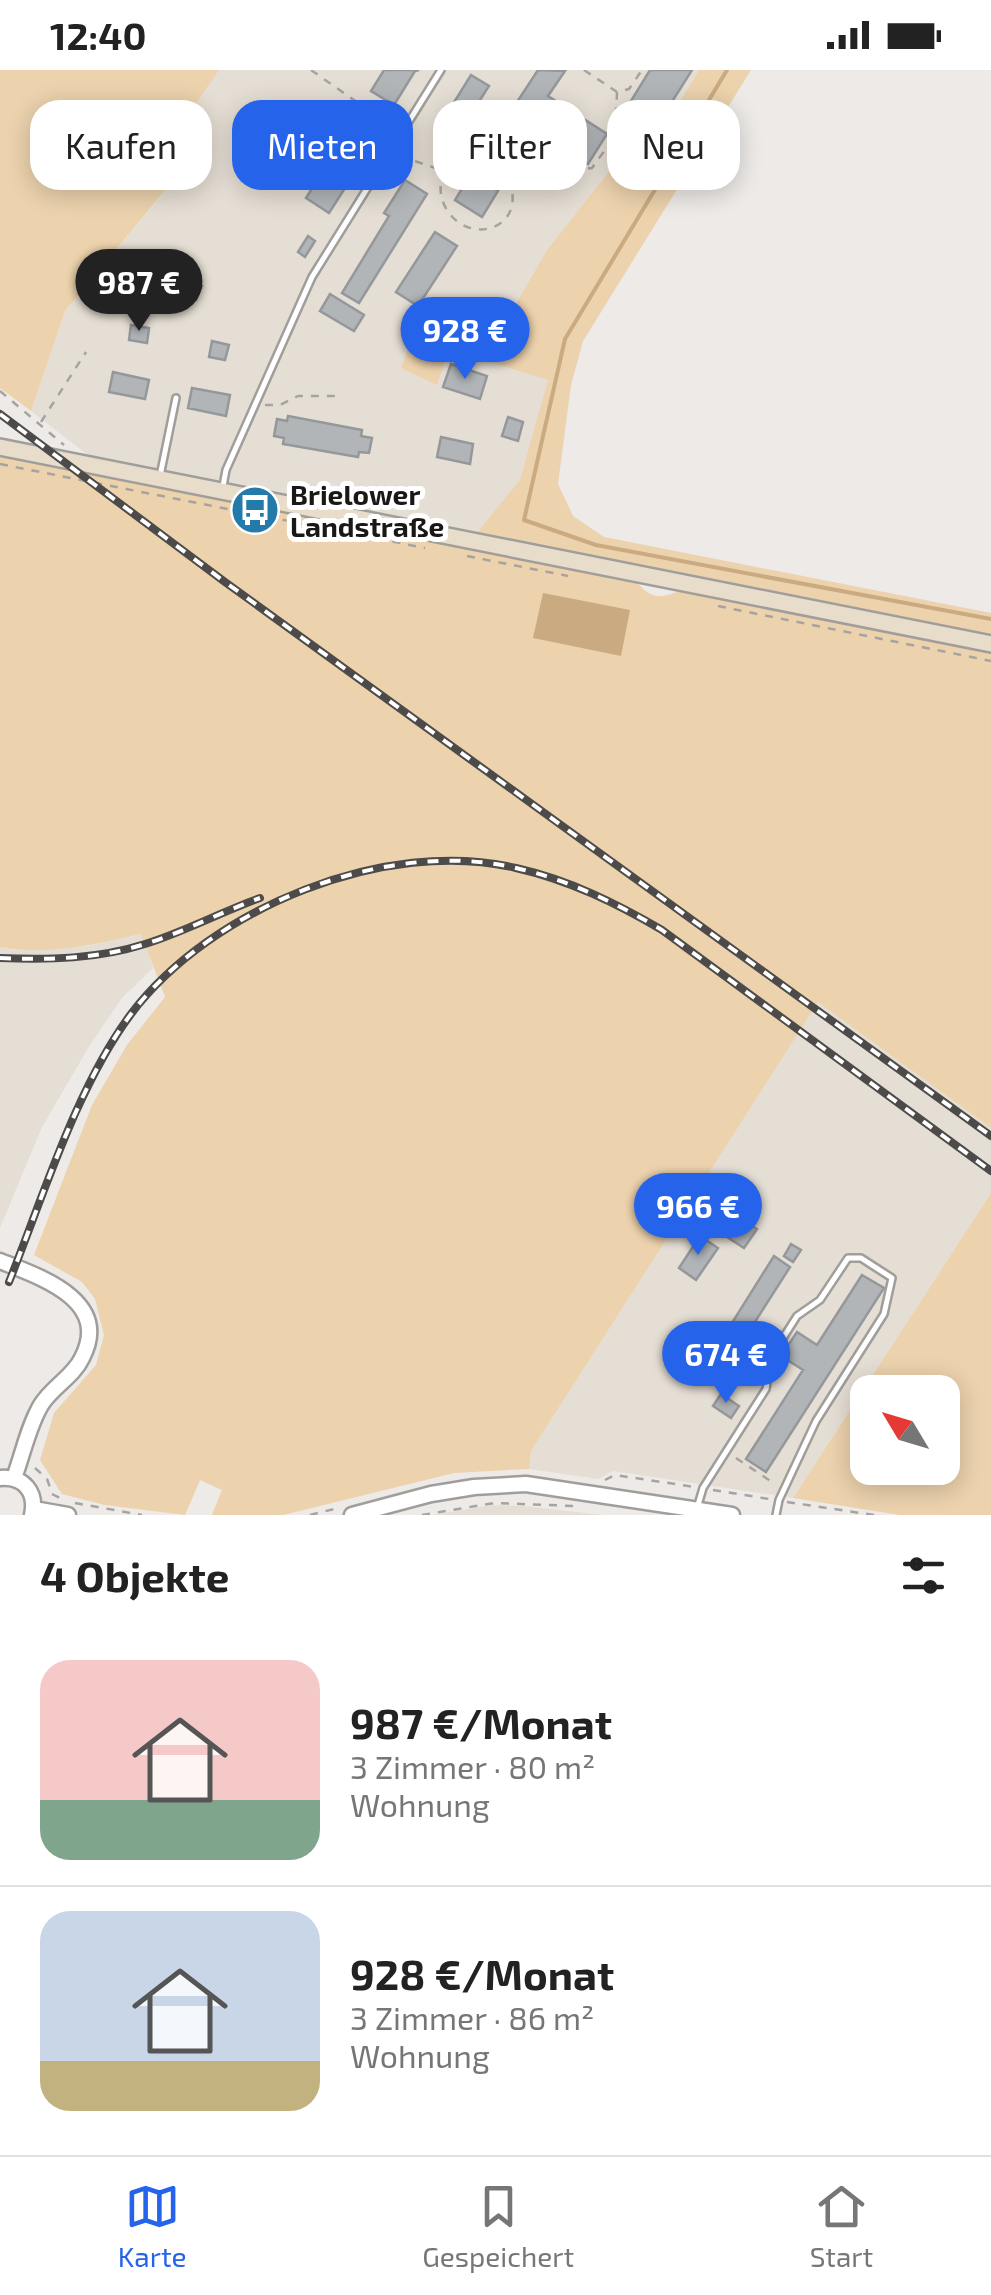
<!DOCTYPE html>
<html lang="de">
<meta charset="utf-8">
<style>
body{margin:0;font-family:"Exo 2",sans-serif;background:#f2f2f2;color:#222;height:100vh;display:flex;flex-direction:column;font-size:38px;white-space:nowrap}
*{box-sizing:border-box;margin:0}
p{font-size:32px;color:#767676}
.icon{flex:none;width:55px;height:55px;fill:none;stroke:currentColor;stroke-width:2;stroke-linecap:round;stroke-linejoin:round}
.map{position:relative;height:1445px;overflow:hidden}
.side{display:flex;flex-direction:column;background:#fff;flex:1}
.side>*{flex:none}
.guide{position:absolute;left:30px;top:30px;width:932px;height:90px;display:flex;gap:20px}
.needle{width:65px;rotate:308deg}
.buttons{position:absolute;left:850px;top:1305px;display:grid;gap:20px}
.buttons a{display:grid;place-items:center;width:110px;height:110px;border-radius:20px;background:#fff;box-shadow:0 5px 25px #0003;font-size:50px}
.price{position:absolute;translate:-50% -85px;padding:0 22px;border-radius:35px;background:#2563eb;color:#fff;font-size:32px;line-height:65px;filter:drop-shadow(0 2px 5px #0008)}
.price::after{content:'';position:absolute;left:50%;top:60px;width:30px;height:22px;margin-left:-15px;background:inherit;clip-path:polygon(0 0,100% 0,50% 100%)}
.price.on{background:#222;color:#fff}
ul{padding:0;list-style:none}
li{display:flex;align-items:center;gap:30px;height:250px;padding:0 40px}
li+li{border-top:2px solid #e0e0e0}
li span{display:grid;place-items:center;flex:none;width:280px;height:200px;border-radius:30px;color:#555}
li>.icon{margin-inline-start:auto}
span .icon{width:120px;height:120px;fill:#fffc;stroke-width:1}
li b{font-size:42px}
h2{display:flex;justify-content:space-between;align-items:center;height:120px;padding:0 40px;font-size:42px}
.chip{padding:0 35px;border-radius:30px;background:#fff;box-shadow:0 5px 25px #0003;font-size:35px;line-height:90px}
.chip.on{background:#2563eb;color:#fff}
.status{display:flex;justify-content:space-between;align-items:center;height:70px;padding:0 50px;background:#fff;direction:ltr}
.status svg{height:28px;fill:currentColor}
.menu{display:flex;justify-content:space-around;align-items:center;height:140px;border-top:2px solid #e0e0e0;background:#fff;font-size:28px;color:#767676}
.menu a{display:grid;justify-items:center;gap:5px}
.menu .on{color:#2563eb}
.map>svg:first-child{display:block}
.built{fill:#e5ded4;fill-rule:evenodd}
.green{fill:#ecd2ad;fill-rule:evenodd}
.water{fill:#caab81}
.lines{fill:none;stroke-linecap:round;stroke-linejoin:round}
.stream{stroke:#caab81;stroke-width:4}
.building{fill:#b2b5b8;stroke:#95989b;stroke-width:2.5}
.service-casing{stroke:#a09e9b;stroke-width:10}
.tertiary-casing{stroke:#a09e9b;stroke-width:19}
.secondary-casing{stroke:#a09e9b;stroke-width:20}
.path{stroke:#a6a3a1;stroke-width:2.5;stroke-dasharray:8 8;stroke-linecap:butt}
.service{stroke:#fff;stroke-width:5}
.tertiary{stroke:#fff;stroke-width:14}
.secondary{stroke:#e8dcca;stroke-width:15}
.rail-casing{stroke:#4d4b4a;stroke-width:8}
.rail{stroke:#fff;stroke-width:4;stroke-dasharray:11;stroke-linecap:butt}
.labels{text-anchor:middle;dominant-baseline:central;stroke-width:10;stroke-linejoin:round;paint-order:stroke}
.poi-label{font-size:28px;font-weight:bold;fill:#191817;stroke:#fff;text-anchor:start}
</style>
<div class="status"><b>12:40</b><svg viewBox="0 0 49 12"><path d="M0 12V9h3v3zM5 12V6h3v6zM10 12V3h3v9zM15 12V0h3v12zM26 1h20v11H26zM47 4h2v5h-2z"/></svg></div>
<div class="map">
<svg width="991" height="1445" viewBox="0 0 991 1445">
<rect width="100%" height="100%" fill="#edeae7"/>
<!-- built -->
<path class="built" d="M219 0H699L657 67 642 61 547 180 510 244 548 310 521 410 476 464 97 392 31 341 65 241 168 118 166 79ZM452 242 474 274 445 291Z
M142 864 153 898 122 928 90 975 42 1057 0 1158V877L13 880 87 876Z
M818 931 991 1058V1123L793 1428 613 1401 598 1409 529 1399 531 1381Z
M492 1435 524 1436 603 1445H433Z"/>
<!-- green -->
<path class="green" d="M0 0H219L166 79 168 117 65 241 31 341 0 318Z
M699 0H751L583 271 571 315 558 414 573 446 604 467 991 543V565L476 464 520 410 548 310 497 294 510 244 547 180 642 60 658 67Z
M453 242 474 274 445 291 437 315 401 298 419 250Z
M0 386 636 511C652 531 660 528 683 520L991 582V1058L818 932 531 1381 529 1399 454 1403 283 1445H212L222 1420 200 1410 185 1445 105 1435 62 1424 40 1390 54 1343 96 1295 104 1265 95 1229 82 1212 34 1185 92 1035 127 975 165 927 141 864C97 874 46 886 0 877Z
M991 1123V1445H900L793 1428ZM868 1322H942V1398H868Z"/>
<!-- water -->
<path class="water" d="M543 523 630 540 621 586 533 568Z"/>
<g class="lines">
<!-- stream -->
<path class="stream" d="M727 0 565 269 524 450 596 475 991 549"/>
</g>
<!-- building -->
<path class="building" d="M384 0H419L415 1 394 35 371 21Z
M538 0 565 1 548 26 607 64 588 94 529 56 512 83 492 70Z
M650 0H692L656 57 626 39Z
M471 5 489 16 455 69 438 58Z
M349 61 372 76 329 143 306 128Z
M471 104 498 121 482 147 455 130Z
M405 110 427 124 359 233 342 223 389 146 384 143Z
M435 162 457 176 418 236 396 222Z
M308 166 315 171 305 187 298 182Z
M183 208 202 216 196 230 177 223Z
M330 224 364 245 354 261 320 241Z
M131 255 149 258 147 273 129 270Z
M212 271 229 275 225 290 209 287Z
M451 294 487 306 480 329 443 317Z
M113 302 149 310 145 329 109 322Z
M192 318 230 325 226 346 188 338Z
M288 346 362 360 361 366 372 368 369 383 359 382 358 387 283 374 284 368 274 366 277 349 287 351Z
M508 347 523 352 518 371 502 366Z
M441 367 473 374 470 394 437 387Z
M723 1137 757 1159 744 1178 710 1156Z
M700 1166 718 1178 696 1210 679 1198Z
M791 1174 801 1180 793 1192 784 1186Z
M774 1186 790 1197 746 1266 730 1256Z
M862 1205 884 1218 766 1402 746 1389 803 1300 781 1286 797 1262 817 1275Z
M721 1324 739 1336 731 1348 713 1336Z"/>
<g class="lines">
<!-- service casing -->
<g class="service-casing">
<path id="service" d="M160 406 176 328
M223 416 226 400 312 207 441 0
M698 1435 703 1418 766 1319 771 1287 797 1246 820 1230 848 1188H861L892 1208 884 1244 816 1351 779 1430 776 1445"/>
</g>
<!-- tertiary casing -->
<g class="tertiary-casing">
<path id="tertiary" d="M0 1191C40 1207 112 1230 82 1288 73 1307 52 1317 41 1335 28 1357 23 1384 14 1408
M0 1408C24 1406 37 1422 32 1445
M34 1439 68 1445
M352 1445 431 1424 474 1417 526 1414 732 1445"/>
</g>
<!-- secondary casing -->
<g class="secondary-casing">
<path id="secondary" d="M0 377 991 574"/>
</g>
<!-- path -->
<path class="path" d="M311 0 361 35 378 79
M584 0 617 22 629 19 642 0
M400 86 441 100 464 98 508 108 592 98 615 66 617 22
M441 100C441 110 439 122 443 132 461 178 529 163 509 110
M0 321 64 375
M265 335H280L298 326H337
M41 352 86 282
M0 394 425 478
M467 486 568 506
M718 536 991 591
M736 1388 775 1414
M35 1398 47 1409 52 1423
M605 1410 615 1405 695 1417
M713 1420 769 1429
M52 1424 62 1429
M787 1432 874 1445
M75 1433 142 1445
M310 1445 338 1438
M422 1445 494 1433 574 1436"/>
<!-- service -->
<use href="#service" class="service"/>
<!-- tertiary -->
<use href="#tertiary" class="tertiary"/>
<!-- secondary -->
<use href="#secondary" class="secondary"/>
<!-- rail casing -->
<g class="rail-casing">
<path id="rail" d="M0 344 225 512 991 1066
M0 888C49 890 98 889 145 874 184 862 221 842 260 828
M9 1212C43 1127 77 1016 131 944 211 838 386 767 516 798 569 810 616 833 662 860L991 1101"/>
</g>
<!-- rail -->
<use href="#rail" class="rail"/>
</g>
<!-- icons -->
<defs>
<g id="bus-disc" transform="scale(2.5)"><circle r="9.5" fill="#247baa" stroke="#fff"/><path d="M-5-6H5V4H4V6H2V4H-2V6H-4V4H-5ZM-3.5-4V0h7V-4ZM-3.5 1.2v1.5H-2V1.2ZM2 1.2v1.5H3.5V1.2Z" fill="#fff"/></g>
</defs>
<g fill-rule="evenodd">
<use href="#bus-disc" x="255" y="440"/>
</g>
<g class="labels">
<!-- poi labels -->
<g class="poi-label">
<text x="290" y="424">Brielower<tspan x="290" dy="32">Landstraße</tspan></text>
</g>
</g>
</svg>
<div class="buttons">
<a><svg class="needle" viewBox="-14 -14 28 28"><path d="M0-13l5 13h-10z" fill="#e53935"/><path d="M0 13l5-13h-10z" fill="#767676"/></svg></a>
</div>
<b class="price on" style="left:139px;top:264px">987 €</b>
<b class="price" style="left:465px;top:312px">928 €</b>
<b class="price" style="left:698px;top:1188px">966 €</b>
<b class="price" style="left:726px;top:1336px">674 €</b>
<div class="guide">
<a class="chip">Kaufen</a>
<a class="chip on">Mieten</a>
<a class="chip">Filter</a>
<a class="chip">Neu</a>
</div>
</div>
<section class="side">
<h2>4 Objekte<svg class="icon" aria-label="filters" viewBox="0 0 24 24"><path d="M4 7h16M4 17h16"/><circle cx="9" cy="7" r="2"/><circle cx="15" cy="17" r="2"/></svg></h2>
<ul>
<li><span style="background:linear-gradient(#f6c9c9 70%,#7fa58c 0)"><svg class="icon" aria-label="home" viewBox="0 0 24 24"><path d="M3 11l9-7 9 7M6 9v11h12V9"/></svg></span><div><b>987 €/Monat</b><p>3 Zimmer · 80 m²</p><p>Wohnung</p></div></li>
<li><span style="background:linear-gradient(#c9d6e8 75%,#c2b280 0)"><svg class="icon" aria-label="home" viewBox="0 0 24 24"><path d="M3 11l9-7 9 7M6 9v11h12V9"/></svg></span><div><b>928 €/Monat</b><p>3 Zimmer · 86 m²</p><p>Wohnung</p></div></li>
</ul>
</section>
<nav class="menu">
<a class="on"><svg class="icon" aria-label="map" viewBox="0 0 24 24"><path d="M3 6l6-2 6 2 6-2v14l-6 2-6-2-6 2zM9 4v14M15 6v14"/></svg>Karte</a>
<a><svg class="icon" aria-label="saved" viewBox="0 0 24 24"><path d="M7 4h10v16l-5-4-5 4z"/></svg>Gespeichert</a>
<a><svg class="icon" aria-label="home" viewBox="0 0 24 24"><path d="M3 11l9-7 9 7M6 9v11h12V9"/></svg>Start</a>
</nav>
